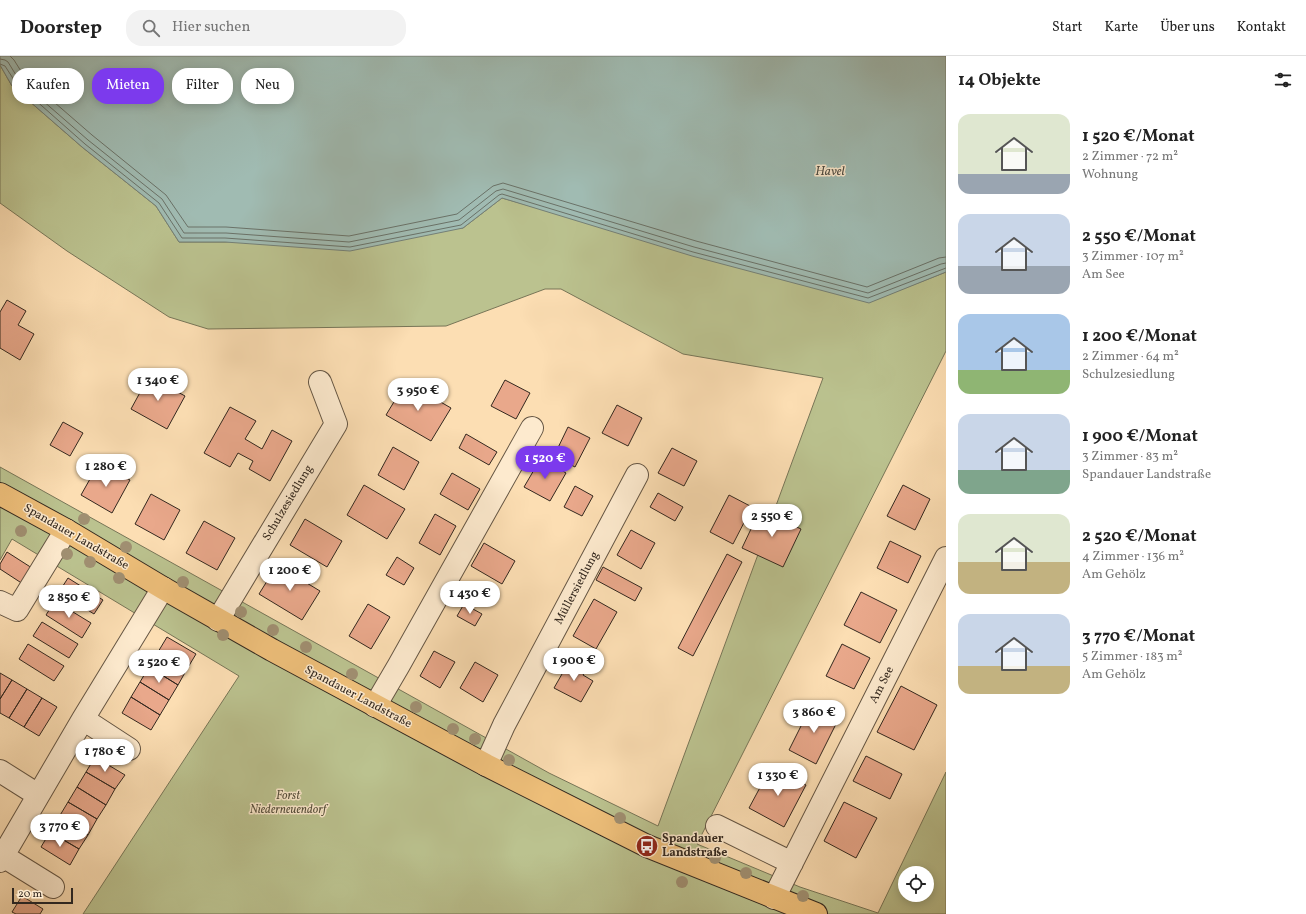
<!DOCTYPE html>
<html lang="de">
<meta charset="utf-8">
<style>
body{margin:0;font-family:Vollkorn,serif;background:#f2f2f2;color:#222;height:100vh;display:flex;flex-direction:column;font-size:15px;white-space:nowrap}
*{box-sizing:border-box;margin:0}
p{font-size:13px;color:#767676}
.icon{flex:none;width:22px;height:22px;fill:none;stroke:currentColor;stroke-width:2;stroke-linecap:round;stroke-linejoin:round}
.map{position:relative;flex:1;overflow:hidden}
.details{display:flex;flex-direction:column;background:#fff;width:360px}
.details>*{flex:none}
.top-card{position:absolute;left:12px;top:12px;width:380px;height:36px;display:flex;gap:8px}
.tools{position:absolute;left:898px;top:810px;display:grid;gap:8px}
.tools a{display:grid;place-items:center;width:36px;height:36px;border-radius:50%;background:#fff;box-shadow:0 2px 10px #0003;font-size:20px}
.scale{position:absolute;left:12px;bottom:10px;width:61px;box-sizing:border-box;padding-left:4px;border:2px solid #33281f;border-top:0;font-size:11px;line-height:14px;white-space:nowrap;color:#33281f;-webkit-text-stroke:3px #fdeace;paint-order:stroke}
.price{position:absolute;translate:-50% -34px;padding:0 9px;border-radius:14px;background:#fff;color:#222;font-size:13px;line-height:26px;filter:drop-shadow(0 1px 2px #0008)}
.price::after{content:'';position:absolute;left:50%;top:24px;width:12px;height:9px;margin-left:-6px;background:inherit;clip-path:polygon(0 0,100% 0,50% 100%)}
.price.selected{background:#7c3aed;color:#fff}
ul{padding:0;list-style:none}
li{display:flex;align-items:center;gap:12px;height:100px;padding:0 12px}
li span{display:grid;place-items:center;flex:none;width:112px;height:80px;border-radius:12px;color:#555}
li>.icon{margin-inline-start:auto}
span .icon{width:48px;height:48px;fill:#fffc;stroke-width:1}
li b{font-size:17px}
h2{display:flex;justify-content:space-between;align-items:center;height:48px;padding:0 12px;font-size:17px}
.pill{padding:0 14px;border-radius:16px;background:#fff;box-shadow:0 2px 10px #0003;font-size:14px;line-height:36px}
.pill.selected{background:#7c3aed;color:#fff}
header{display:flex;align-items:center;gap:24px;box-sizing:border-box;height:56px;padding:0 20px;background:#fff;border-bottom:1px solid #e0e0e0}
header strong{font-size:19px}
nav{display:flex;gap:22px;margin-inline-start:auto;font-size:14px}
.search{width:280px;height:36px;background:#f2f2f2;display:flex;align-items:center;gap:10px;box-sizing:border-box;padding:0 14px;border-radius:16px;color:#767676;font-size:15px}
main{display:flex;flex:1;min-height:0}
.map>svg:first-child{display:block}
.green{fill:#bbc28f;stroke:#777557;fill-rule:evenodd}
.water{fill:#a0bbb2;stroke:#748077}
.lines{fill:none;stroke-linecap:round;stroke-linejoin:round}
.shore{stroke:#6a7268;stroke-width:1}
.building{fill:#e9a88b;stroke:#33281f}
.minor-casing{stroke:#655644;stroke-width:24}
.major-casing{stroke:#33281f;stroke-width:24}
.minor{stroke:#fdeace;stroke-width:22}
.major{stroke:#eebf7a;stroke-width:22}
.tree{fill:#a08f71}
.labels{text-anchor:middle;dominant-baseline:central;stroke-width:3;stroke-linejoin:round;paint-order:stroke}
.street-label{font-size:12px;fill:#33281f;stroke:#fdeace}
.park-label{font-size:12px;font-style:italic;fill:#554e3b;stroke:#fdeace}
.poi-label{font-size:12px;font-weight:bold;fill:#33281f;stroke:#fdeace;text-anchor:start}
.water-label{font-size:13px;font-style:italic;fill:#4e4d44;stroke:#fdeace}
</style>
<header>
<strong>Doorstep</strong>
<div class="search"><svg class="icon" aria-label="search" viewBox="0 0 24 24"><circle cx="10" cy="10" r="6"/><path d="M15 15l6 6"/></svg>Hier suchen</div>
<nav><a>Start</a><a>Karte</a><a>Über uns</a><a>Kontakt</a></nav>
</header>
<main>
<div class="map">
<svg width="946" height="858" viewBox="0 0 946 858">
<rect width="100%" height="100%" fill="#fcdeb3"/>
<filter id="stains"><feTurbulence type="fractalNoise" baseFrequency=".005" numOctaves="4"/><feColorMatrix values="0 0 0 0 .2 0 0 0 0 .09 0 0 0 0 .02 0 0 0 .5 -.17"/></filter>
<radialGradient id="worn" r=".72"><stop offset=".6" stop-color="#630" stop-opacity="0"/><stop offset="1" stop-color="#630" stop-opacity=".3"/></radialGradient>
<!-- green -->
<path class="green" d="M0 9 12 30 82 91 156 150 179 186H225L463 172 502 142 869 246 946 216V295L697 788 800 831 878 857 946 716V858H83L239 620 12 483 0 504V411L549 717 658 770 823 322 683 298 561 233H545L446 270 208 273 169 261 67 195 0 147ZM905 817H927V839H905Z"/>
<!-- water -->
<path class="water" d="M0 0H946V216L869 247 692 200 502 142 463 172 350 195 225 186H179L156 150 82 91 12 30 0 9Z"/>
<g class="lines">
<!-- shore -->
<path class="shore" d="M10 0 14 4 24 20 92 79 166 139 188 171H226L349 180 457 158 493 130 503 127 696 185 867 231 939 202 946 201
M0 3 5 4 8 6 19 24 88 84 162 143 184 177H226L349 186 459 164 496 135 503 133 694 191 868 237 941 208 946 207
M0 8 5 10 16 27 85 88 159 147 182 182H225L350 191 461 169 499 139 502 138 693 196 868 242 946 212"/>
</g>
<!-- building -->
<path class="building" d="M7 244 26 255 18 269 34 278 20 304 0 292V256Z
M149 320 185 340 167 373 131 353Z
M505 324 530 337 516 363 491 350Z
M406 326 451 352 431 385 386 359Z
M617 349 642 362 628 390 602 377Z
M230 351 256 365 245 383 262 393 272 374 292 385 270 425 249 413 253 405 238 397 230 411 204 397Z
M63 366 83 377 70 400 50 389Z
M568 371 590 382 575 411 554 400Z
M466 378 497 396 489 409 459 392Z
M393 391 419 406 404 434 378 419Z
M672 392 697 405 684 430 658 417Z
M541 402 566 417 550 445 524 431Z
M99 407 130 424 112 457 81 439Z
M452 417 480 433 468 454 440 438Z
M364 429 405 453 387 483 347 459Z
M903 429 930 443 915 474 887 460Z
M575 430 593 440 582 460 564 451Z
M658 437 683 451 675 465 650 451Z
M151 438 180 454 164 484 135 468Z
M729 439 752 451 733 488 710 476Z
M760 454 801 473 783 511 742 492Z
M435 458 456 470 440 499 419 487Z
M305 463 342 485 327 511 290 489Z
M204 465 235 482 217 514 186 497Z
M631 474 655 487 641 513 617 499Z
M890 485 921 500 908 527 877 512Z
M484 487 515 505 502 528 471 510Z
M7 496 32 512 23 528 0 513V508Z
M727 498 742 506 693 600 678 592Z
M397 501 414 512 404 529 386 519Z
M277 509 320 535 302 564 259 538Z
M603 511 642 532 635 545 596 524Z
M68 522 103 544 94 558 59 536Z
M861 536 897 554 880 587 844 569Z
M594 543 617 556 596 593 573 580Z
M55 545 91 567 82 582 46 559Z
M368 548 390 561 371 593 349 580Z
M464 548 482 558 475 570 457 560Z
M42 566 78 588 69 602 33 580Z
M167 581 196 598 187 613 158 596Z
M28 588 64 610 54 625 19 603Z
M842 588 870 602 854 633 826 620Z
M434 595 455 606 440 632 420 620Z
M158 596 187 613 178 629 149 611Z
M570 604 587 613 583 619 593 625 581 646 554 632Z
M475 606 498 619 483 646 460 632Z
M149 611 178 629 169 644 140 626Z
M0 617 12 624 0 643Z
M12 624 27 633 9 662 0 657V643Z
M140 626 169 644 160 659 131 641Z
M901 630 937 649 914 694 877 676Z
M27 633 42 642 24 671 9 662Z
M131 641 160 659 151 674 122 657Z
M42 642 57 651 39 680 24 671Z
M812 648 839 662 816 708 789 694Z
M866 700 902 718 890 743 853 725Z
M95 701 125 719 115 733 86 716Z
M771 711 806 729 784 771 749 752Z
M86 716 115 733 106 749 77 731Z
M77 731 106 749 97 763 68 746Z
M68 746 97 763 88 779 59 761Z
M844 746 877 762 856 802 824 785Z
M59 761 88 779 79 793 50 776Z
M50 776 79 793 70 809 41 791Z
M22 840 43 853 40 858H16L12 856Z"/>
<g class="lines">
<!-- minor casing -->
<g class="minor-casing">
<path id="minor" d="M0 546 17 554 66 474
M218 564 336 368 320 326
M375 650 399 609 532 372
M83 663 129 693
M486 709 504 669 637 419
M0 715 38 739
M717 770 792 807
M3 800 53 831
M0 805 83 663 163 532
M774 842 946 502"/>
</g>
<!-- major casing -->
<g class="major-casing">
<path id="major" d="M0 438 66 474 163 532 272 594 486 709 647 790 816 858"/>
</g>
<!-- minor -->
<use href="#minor" class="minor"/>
<!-- major -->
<use href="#major" class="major"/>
</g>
<!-- trees -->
<g class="tree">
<circle cx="84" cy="463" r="6"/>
<circle cx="21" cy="475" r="6"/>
<circle cx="126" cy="491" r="6"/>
<circle cx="67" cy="498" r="6"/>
<circle cx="90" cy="506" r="6"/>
<circle cx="119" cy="522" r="6"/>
<circle cx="183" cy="526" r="6"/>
<circle cx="241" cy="556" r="6"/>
<circle cx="273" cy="574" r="6"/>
<circle cx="223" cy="579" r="6"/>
<circle cx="306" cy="591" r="6"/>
<circle cx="352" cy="618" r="6"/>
<circle cx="416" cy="651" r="6"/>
<circle cx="453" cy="673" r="6"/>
<circle cx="475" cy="683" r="6"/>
<circle cx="509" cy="704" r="6"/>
<circle cx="620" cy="762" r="6"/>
<circle cx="715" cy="802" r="6"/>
<circle cx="746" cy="817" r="6"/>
<circle cx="682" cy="826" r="6"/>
<circle cx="803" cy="840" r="6"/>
</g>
<!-- icons -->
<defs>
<g id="bus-disc" transform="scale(1.15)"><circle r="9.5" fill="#8f2418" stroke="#fdeace"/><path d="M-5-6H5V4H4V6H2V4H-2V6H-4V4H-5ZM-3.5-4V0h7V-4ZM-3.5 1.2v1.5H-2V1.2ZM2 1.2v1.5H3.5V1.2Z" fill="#fff"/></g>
</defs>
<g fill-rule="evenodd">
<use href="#bus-disc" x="647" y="790"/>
</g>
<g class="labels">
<!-- street labels -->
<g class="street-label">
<text transform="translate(288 447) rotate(-59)">Schulzesiedlung</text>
<text transform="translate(76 481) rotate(30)">Spandauer Landstraße</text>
<text transform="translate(577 532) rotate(-62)">Müllersiedlung</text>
<text transform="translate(882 629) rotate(-63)">Am See</text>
<text transform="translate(358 641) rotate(28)">Spandauer Landstraße</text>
</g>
<!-- park labels -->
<g class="park-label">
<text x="288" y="740">Forst<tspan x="288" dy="14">Niederneuendorf</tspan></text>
</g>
<!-- poi labels -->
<g class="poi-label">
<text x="662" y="783">Spandauer<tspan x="662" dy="14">Landstraße</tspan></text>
</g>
<!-- water labels -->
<g class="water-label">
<text x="830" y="116">Havel</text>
</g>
</g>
<rect width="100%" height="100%" filter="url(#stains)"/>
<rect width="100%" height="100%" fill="url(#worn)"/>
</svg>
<div class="tools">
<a><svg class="icon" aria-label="locate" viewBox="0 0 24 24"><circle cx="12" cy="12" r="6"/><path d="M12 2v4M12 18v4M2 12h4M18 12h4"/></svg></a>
</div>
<div class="scale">20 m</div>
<b class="price" style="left:158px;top:346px">1 340 €</b>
<b class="price" style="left:418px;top:356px">3 950 €</b>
<b class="price selected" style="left:545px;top:424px">1 520 €</b>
<b class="price" style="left:106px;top:432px">1 280 €</b>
<b class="price" style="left:772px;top:482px">2 550 €</b>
<b class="price" style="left:290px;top:536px">1 200 €</b>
<b class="price" style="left:470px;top:559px">1 430 €</b>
<b class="price" style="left:69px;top:563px">2 850 €</b>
<b class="price" style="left:574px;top:626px">1 900 €</b>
<b class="price" style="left:159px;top:628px">2 520 €</b>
<b class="price" style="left:814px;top:678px">3 860 €</b>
<b class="price" style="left:105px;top:717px">1 780 €</b>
<b class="price" style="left:778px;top:741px">1 330 €</b>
<b class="price" style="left:60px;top:792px">3 770 €</b>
<div class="top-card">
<a class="pill">Kaufen</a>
<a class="pill selected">Mieten</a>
<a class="pill">Filter</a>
<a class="pill">Neu</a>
</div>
</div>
<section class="details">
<h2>14 Objekte<svg class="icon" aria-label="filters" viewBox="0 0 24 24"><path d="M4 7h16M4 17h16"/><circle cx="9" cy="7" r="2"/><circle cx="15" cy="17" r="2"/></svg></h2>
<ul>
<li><span style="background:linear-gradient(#dfe7d0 75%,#9aa5b1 0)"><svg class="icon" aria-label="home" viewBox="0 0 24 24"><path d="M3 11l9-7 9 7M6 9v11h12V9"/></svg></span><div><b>1 520 €/Monat</b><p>2 Zimmer · 72 m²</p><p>Wohnung</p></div></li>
<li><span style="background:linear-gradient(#c9d6e8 65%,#9aa5b1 0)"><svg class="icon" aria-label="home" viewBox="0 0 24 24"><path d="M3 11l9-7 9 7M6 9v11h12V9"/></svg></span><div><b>2 550 €/Monat</b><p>3 Zimmer · 107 m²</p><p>Am See</p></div></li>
<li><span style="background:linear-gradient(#a9c7e8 70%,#8fb573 0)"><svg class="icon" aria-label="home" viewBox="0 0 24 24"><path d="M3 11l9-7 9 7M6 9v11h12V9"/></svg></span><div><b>1 200 €/Monat</b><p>2 Zimmer · 64 m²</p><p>Schulzesiedlung</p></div></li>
<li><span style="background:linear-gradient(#c9d6e8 70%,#7fa58c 0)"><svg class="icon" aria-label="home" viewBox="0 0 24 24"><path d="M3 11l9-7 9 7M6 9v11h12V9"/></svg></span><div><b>1 900 €/Monat</b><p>3 Zimmer · 83 m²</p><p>Spandauer Landstraße</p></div></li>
<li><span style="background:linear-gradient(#dfe7d0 60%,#c2b280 0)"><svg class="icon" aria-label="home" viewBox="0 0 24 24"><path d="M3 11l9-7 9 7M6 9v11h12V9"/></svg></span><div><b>2 520 €/Monat</b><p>4 Zimmer · 136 m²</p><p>Am Gehölz</p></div></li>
<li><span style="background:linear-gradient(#c9d6e8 65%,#c2b280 0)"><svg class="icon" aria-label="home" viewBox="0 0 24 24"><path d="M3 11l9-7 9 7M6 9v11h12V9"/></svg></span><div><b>3 770 €/Monat</b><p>5 Zimmer · 183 m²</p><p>Am Gehölz</p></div></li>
</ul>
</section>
</main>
